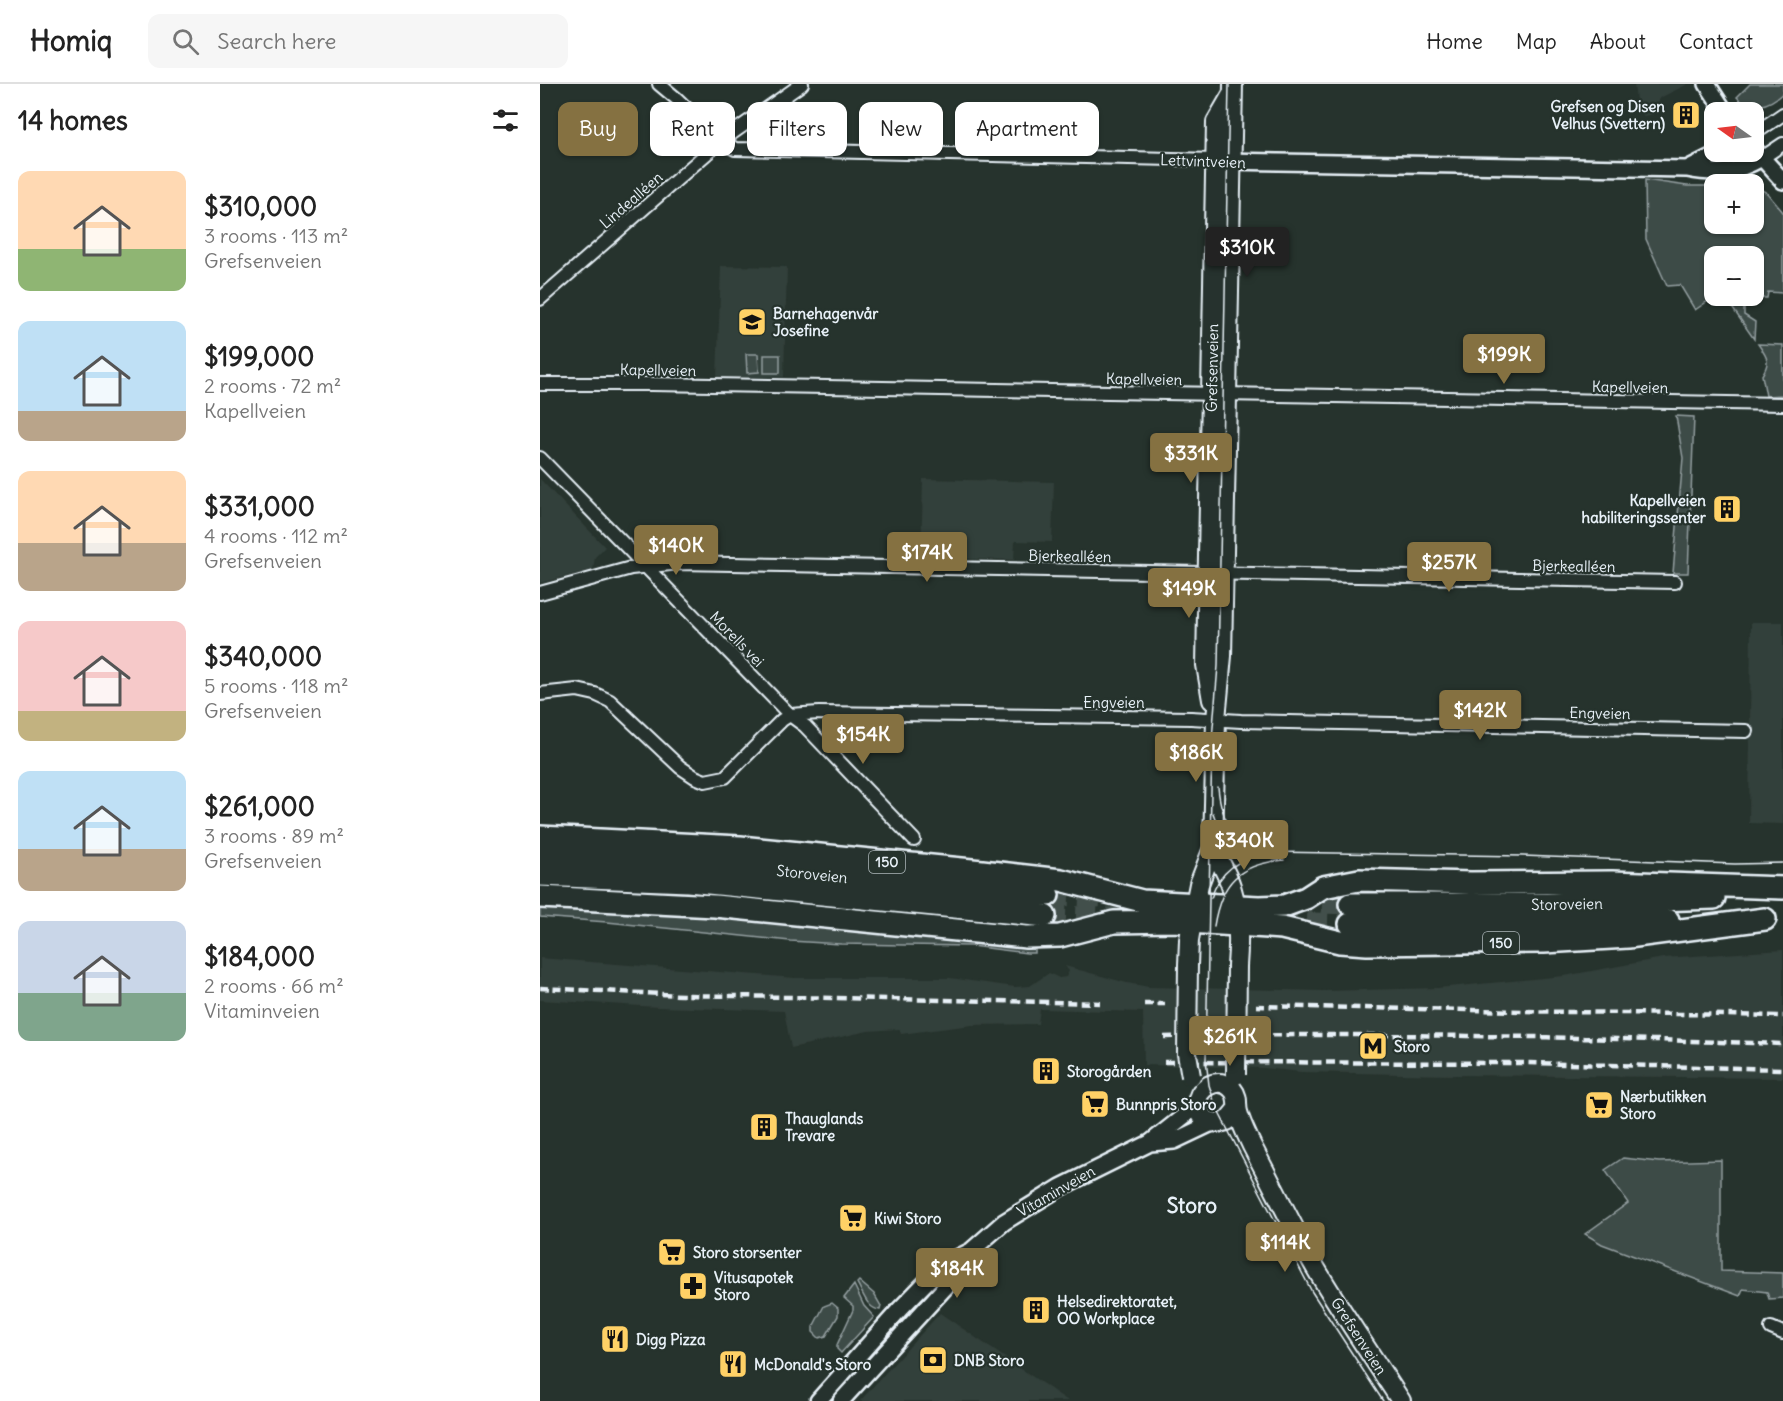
<!DOCTYPE html>
<meta charset="utf-8">
<style>
body{margin:0;font-family:Delius,sans-serif;background:#f6f6f6;color:#222;height:100vh;display:flex;flex-direction:column;font-size:22px;white-space:nowrap}
*{box-sizing:border-box;margin:0}
p{font-size:20px;color:#767676}
.icon{flex:none;width:33px;height:33px;fill:none;stroke:currentColor;stroke-width:2;stroke-linecap:round;stroke-linejoin:round}
.map{position:relative;flex:1;overflow:hidden}
.side{display:flex;flex-direction:column;background:#fff;width:540px}
.side>*{flex:none}
.top-card{position:absolute;left:18px;top:18px;width:570px;height:54px;display:flex;gap:12px}
.needle{width:39px;rotate:284deg}
.fabs{position:absolute;left:1164px;top:18px;display:grid;gap:12px}
.fabs a{display:grid;place-items:center;width:60px;height:60px;border-radius:12px;background:#fff;box-shadow:0 2px 4px #0004;font-size:30px}
.price{position:absolute;translate:-50% -51px;padding:0 14px;border-radius:6px;background:#857141;color:#fff;font-size:20px;line-height:39px;filter:drop-shadow(0 2px 3px #0008)}
.price::after{content:'';position:absolute;left:50%;top:36px;width:18px;height:14px;margin-left:-9px;background:inherit;clip-path:polygon(0 0,100% 0,50% 100%)}
.price.on{background:#222;color:#fff}
ul{padding:0;list-style:none}
li{display:flex;align-items:center;gap:18px;height:150px;padding:0 18px}
li span{display:grid;place-items:center;flex:none;width:168px;height:120px;border-radius:12px;color:#555}
li>.icon{margin-inline-start:auto}
span .icon{width:72px;height:72px;fill:#fffc;stroke-width:1}
li b{font-size:26px}
h2{display:flex;justify-content:space-between;align-items:center;height:72px;padding:0 18px;font-size:26px}
.tag{padding:0 21px;border-radius:12px;background:#fff;box-shadow:0 2px 4px #0004;font-size:21px;line-height:54px}
.tag.on{background:#857141;color:#fff}
header{display:flex;align-items:center;gap:36px;box-sizing:border-box;height:84px;padding:0 30px;background:#fff;border-bottom:2px solid #e0e0e0}
header strong{font-size:28px}
nav{display:flex;gap:33px;margin-inline-start:auto;font-size:21px}
.search{width:420px;height:54px;background:#f6f6f6;display:flex;align-items:center;gap:15px;box-sizing:border-box;padding:0 21px;border-radius:12px;color:#767676;font-size:22px}
main{display:flex;flex:1;min-height:0}
.map>svg:first-child{display:block}
.built{fill:#333f3a}
.green{fill:#3e4b47;stroke:#939ea0;stroke-width:1.5}
.lines{fill:none;stroke-linecap:round;stroke-linejoin:round}
.trunk-tunnel{stroke:#43504b;stroke-width:21;stroke-dasharray:21 10;stroke-linecap:butt}
.minor-casing{stroke:#e8f1f8;stroke-width:16}
.tertiary-casing{stroke:#e8f1f8;stroke-width:20}
.secondary-casing{stroke:#e8f1f8;stroke-width:22}
.trunk-casing{stroke:#e8f1f8;stroke-width:26}
.minor{stroke:#26332d;stroke-width:12}
.tertiary{stroke:#26332d;stroke-width:15}
.secondary{stroke:#26332d;stroke-width:18}
.trunk{stroke:#26332d;stroke-width:21}
.tram{stroke:#e8f1f8;stroke-width:1.5}
.rail{stroke:#e8f1f8;stroke-width:4.5;stroke-dasharray:9 4.5;stroke-linecap:butt}
.secondary-bridge-casing{stroke:#e8f1f8;stroke-width:22;stroke-linecap:butt}
.secondary-bridge{stroke:#26332d;stroke-width:18}
.labels{text-anchor:middle;dominant-baseline:central;stroke-width:4.5;stroke-linejoin:round;paint-order:stroke}
.shield{fill:#26332d;stroke:#aeb8bb;stroke-width:1.5}
.shield-label{font-size:14px;font-weight:bold;fill:#e8f1f8}
.poi-label{font-size:15px;font-weight:bold;fill:#e8f1f8;stroke:#26332d;text-anchor:start}
.street-label{font-size:15px;fill:#e8f1f8;stroke:#26332d}
.district-label{font-size:21px;font-weight:bold;fill:#e8f1f8;stroke:#26332d}
</style>
<header>
<strong>Homiq</strong>
<div class="search"><svg class="icon" aria-label="search" viewBox="0 0 24 24"><circle cx="10" cy="10" r="6"/><path d="M15 15l6 6"/></svg>Search here</div>
<nav><a>Home</a><a>Map</a><a>About</a><a>Contact</a></nav>
</header>
<main>
<section class="side">
<h2>14 homes<svg class="icon" aria-label="filters" viewBox="0 0 24 24"><path d="M4 7h16M4 17h16"/><circle cx="9" cy="7" r="2"/><circle cx="15" cy="17" r="2"/></svg></h2>
<ul>
<li><span style="background:linear-gradient(#ffd9b3 65%,#8fb573 0)"><svg class="icon" aria-label="home" viewBox="0 0 24 24"><path d="M3 11l9-7 9 7M6 9v11h12V9"/></svg></span><div><b>$310,000</b><p>3 rooms · 113 m²</p><p>Grefsenveien</p></div></li>
<li><span style="background:linear-gradient(#bfe0f5 75%,#b9a48a 0)"><svg class="icon" aria-label="home" viewBox="0 0 24 24"><path d="M3 11l9-7 9 7M6 9v11h12V9"/></svg></span><div><b>$199,000</b><p>2 rooms · 72 m²</p><p>Kapellveien</p></div></li>
<li><span style="background:linear-gradient(#ffd9b3 60%,#b9a48a 0)"><svg class="icon" aria-label="home" viewBox="0 0 24 24"><path d="M3 11l9-7 9 7M6 9v11h12V9"/></svg></span><div><b>$331,000</b><p>4 rooms · 112 m²</p><p>Grefsenveien</p></div></li>
<li><span style="background:linear-gradient(#f6c9c9 75%,#c2b280 0)"><svg class="icon" aria-label="home" viewBox="0 0 24 24"><path d="M3 11l9-7 9 7M6 9v11h12V9"/></svg></span><div><b>$340,000</b><p>5 rooms · 118 m²</p><p>Grefsenveien</p></div></li>
<li><span style="background:linear-gradient(#bfe0f5 65%,#b9a48a 0)"><svg class="icon" aria-label="home" viewBox="0 0 24 24"><path d="M3 11l9-7 9 7M6 9v11h12V9"/></svg></span><div><b>$261,000</b><p>3 rooms · 89 m²</p><p>Grefsenveien</p></div></li>
<li><span style="background:linear-gradient(#c9d6e8 60%,#7fa58c 0)"><svg class="icon" aria-label="home" viewBox="0 0 24 24"><path d="M3 11l9-7 9 7M6 9v11h12V9"/></svg></span><div><b>$184,000</b><p>2 rooms · 66 m²</p><p>Vitaminveien</p></div></li>
</ul>
</section>
<div class="map">
<svg width="1243" height="1317" viewBox="0 0 1243 1317">
<rect width="100%" height="100%" fill="#26332d"/>
<filter id="ink" filterUnits="userSpaceOnUse"><feTurbulence type="fractalNoise" baseFrequency=".0167" numOctaves="2"/><feDisplacementMap in="SourceGraphic" scale="12" xChannelSelector="R" yChannelSelector="G"/><feConvolveMatrix kernelMatrix="1 2 1 2 8 2 1 2 1" color-interpolation-filters="sRGB"/></filter>
<g filter="url(#ink)">
<!-- built -->
<path class="built" d="M1094 0H1148L1120 14 1114 30 1104 32 1097 25Z
M181 182 247 183 244 293H177Z
M0 395 65 463 55 473 53 486 0 499Z
M383 395 514 398 512 458 475 457 474 476 381 474Z
M1211 538H1243V740L1209 739Z
M1243 866V994L912 991 761 988 724 984 604 981 603 928 500 925 498 940 432 941 361 950 359 945 328 947 251 964 244 927 118 923 0 916V874L255 894H410L475 903 490 902 509 889 519 894 526 893 529 887 525 882 587 899 609 903 784 907 897 904 1024 892 1123 874Z
M400 1229 528 1317H320Z"/>
<!-- green -->
<path class="green" d="M1210 0H1243V9C1230 21 1210 29 1197 13Z
M1105 96 1147 102H1174V140H1214V101L1227 109 1243 128V209L1228 208 1227 214H1219V210H1214V172H1174V212H1182L1172 218 1168 217 1155 226 1140 201 1127 202 1106 155Z
M1184 212H1197V222L1204 223V231L1215 238 1214 255Z
M1218 260 1243 261V311L1226 312 1222 291C1231 277 1227 273 1218 260Z
M206 270H218L219 288 207 289Z
M224 271H240V289H224Z
M1136 332 1154 333 1148 489H1133L1143 374Z
M0 822 107 826 495 865V869H487L431 862 301 860 250 857 67 838 0 833Z
M1083 1074 1119 1078 1181 1076V1187L1243 1189V1214L1229 1215 1227 1208 1203 1205 1200 1212 1062 1160 1045 1150 1088 1119 1065 1086Z
M319 1197 334 1210 341 1222 340 1226C327 1225 323 1209 317 1199Z
M314 1201 324 1222 334 1233 301 1269 297 1265V1261L313 1226V1222L304 1214Z
M292 1219 298 1224V1232L286 1252 279 1254 273 1248V1243L284 1222Z"/>
<g class="lines">
<!-- trunk-tunnel -->
<path class="trunk-tunnel" d="M508 811 570 813
M751 818 810 820
M505 832 579 834
M736 838 810 840"/>
<!-- minor casing -->
<g class="minor-casing">
<path id="minor" d="M119 0 137 15 181 57 195 65 676 76
M1214 50 1243 30
M1222 74 1243 60
M0 215 181 57 262 0
M0 300H112L1243 320
M0 374 250 631 265 642 374 756
M0 509 91 484 140 479 1135 498
M0 610 37 606 55 610 70 617 140 683 155 693 165 697 185 693 242 636 250 631 279 629 651 634 701 637 1206 647
M1231 1244 1243 1249"/>
</g>
<!-- tertiary casing -->
<g class="tertiary-casing">
<path id="tertiary" d="M1167 0 1185 28
M1214 65 1243 97
M682 77 1147 85C1177 91 1195 89 1222 74
M1147 85 1181 68
M610 1059 634 1057 672 1039
M278 1317 360 1225 403 1181 431 1167 464 1138 521 1103 610 1059 658 1021
M301 1317 411 1197 430 1168"/>
</g>
<!-- secondary casing -->
<g class="secondary-casing">
<path id="secondary" d="M672 616 666 581 676 38 691 12
M673 764C679 777 687 789 691 802 699 827 699 857 697 882
M648 881 649 856 655 820 659 800 673 764 676 635 682 572 693 0
M697 1025 687 1037C675 1041 662 1038 658 1024 653 1004 680 990 693 1006 699 1013 696 1021 698 1028 701 1040 707 1051 712 1062 733 1102 753 1143 775 1183 802 1229 832 1272 861 1317"/>
</g>
<!-- trunk casing -->
<g class="trunk-casing">
<path id="trunk" d="M0 753 200 763 442 787 521 796 602 817 719 823 744 822 766 814 783 803 819 796 931 799 1072 798 1243 804
M0 771C89 772 179 781 268 790 347 798 427 805 508 811
M0 791 148 797 505 832
M0 813 175 822 486 853 520 852 574 838 633 837 742 844 800 858 827 860 1004 858 1088 853 1225 835
M810 820H1007L1174 814
M810 840 1128 836"/>
</g>
<!-- minor -->
<use href="#minor" class="minor"/>
<!-- tertiary -->
<use href="#tertiary" class="tertiary"/>
<!-- secondary -->
<use href="#secondary" class="secondary"/>
<!-- trunk -->
<use href="#trunk" class="trunk"/>
<!-- tram -->
<path class="tram" d="M689 0 678 582 672 655 666 976 669 1001 676 1023 772 1208 843 1317
M678 703C681 737 694 759 730 766
M673 729C680 751 692 766 714 773
M671 814C680 785 703 772 731 768L983 772 1195 780 1243 779
M674 842C681 798 699 780 744 776"/>
<!-- rail -->
<path class="rail" d="M0 904 142 911 560 919
M604 920H625
M716 922 1243 932
M624 953C830 948 1037 953 1243 960
M624 978 986 979 1243 985"/>
<!-- secondary-bridge casing -->
<g class="secondary-bridge-casing">
<path id="secondary-bridge" d="M648 881 647 970 651 992
M696 991 697 882"/>
</g>
<!-- secondary-bridge -->
<use href="#secondary-bridge" class="secondary-bridge"/>
</g>
</g>
<!-- icons -->
<defs>
<g id="building-square" transform="scale(1.5)"><rect x="-9" y="-9" width="18" height="18" rx="4" fill="#ffd166" stroke="#26332d"/><path d="M-4-6H4V6H1V3H-1V6H-4ZM-2.5-4.3h1.7v1.8h-1.7ZM.8-4.3h1.7v1.8H.8ZM-2.5-1h1.7V.8h-1.7ZM.8-1h1.7V.8H.8Z" fill="#111"/></g>
<g id="school-square" transform="scale(1.5)"><rect x="-9" y="-9" width="18" height="18" rx="4" fill="#ffd166" stroke="#26332d"/><path d="M0-5L7-2L0 1L-7-2ZM-4 1L0 2.5L4 1V4Q0 6-4 4Z" fill="#111"/></g>
<g id="metro-square" transform="scale(1.5)"><rect x="-9" y="-9" width="18" height="18" rx="4" fill="#ffd166" stroke="#26332d"/><path d="M-5.5 5V-5H-3L0 0L3-5H5.5V5H3V-.5L0 4L-3-.5V5Z" fill="#111"/></g>
<g id="supermarket-square" transform="scale(1.5)"><rect x="-9" y="-9" width="18" height="18" rx="4" fill="#ffd166" stroke="#26332d"/><path d="M-6-5.5h2.5l.6 2H6L4.5 2H-2.5L-4.4-4H-6ZM-1.5 3.2a1.3 1.3 0 1 0 .1 0ZM3 3.2a1.3 1.3 0 1 0 .1 0Z" fill="#111"/></g>
<g id="pharmacy-square" transform="scale(1.5)"><rect x="-9" y="-9" width="18" height="18" rx="4" fill="#ffd166" stroke="#26332d"/><path d="M-2-6h4v4h4v4h-4v4h-4v-4h-4v-4h4Z" fill="#111"/></g>
<g id="restaurant-square" transform="scale(1.5)"><rect x="-9" y="-9" width="18" height="18" rx="4" fill="#ffd166" stroke="#26332d"/><path d="M-5-6h1v4h1v-4h1v4h1v-4h1v5L-1.5 .5V6h-2V.5L-5-1ZM5-6V6H3V1.5H1.5Q1.5-4 5-6Z" fill="#111"/></g>
<g id="bank-square" transform="scale(1.5)"><rect x="-9" y="-9" width="18" height="18" rx="4" fill="#ffd166" stroke="#26332d"/><path d="M-6-4H6V4H-6ZM0-2.3a2.3 2.3 0 1 0 0 4.6a2.3 2.3 0 1 0 0-4.6Z" fill="#111"/></g>
</defs>
<g fill-rule="evenodd">
<use href="#building-square" x="1146" y="31"/>
<use href="#school-square" x="212" y="238"/>
<use href="#building-square" x="1187" y="425"/>
<use href="#metro-square" x="833" y="962"/>
<use href="#building-square" x="506" y="987"/>
<use href="#supermarket-square" x="555" y="1020"/>
<use href="#supermarket-square" x="1059" y="1021"/>
<use href="#building-square" x="224" y="1043"/>
<use href="#supermarket-square" x="313" y="1134"/>
<use href="#supermarket-square" x="132" y="1168"/>
<use href="#pharmacy-square" x="153" y="1202"/>
<use href="#building-square" x="496" y="1226"/>
<use href="#restaurant-square" x="75" y="1255"/>
<use href="#bank-square" x="393" y="1276"/>
<use href="#restaurant-square" x="193" y="1280"/>
</g>
<g class="labels">
<!-- shield labels -->
<g class="shield">
<rect x="329" y="767" width="36" height="22" rx="4.5"/>
<rect x="943" y="848" width="36" height="22" rx="4.5"/>
</g>
<g class="shield-label">
<text x="347" y="778">150</text>
<text x="961" y="859">150</text>
</g>
<!-- poi labels -->
<g class="poi-label">
<text x="1125" y="22" text-anchor="end">Grefsen og Disen<tspan x="1125" dy="17">Velhus (Svettern)</tspan></text>
<text x="233" y="229">Barnehagenvår<tspan x="233" dy="17">Josefine</tspan></text>
<text x="1166" y="416" text-anchor="end">Kapellveien<tspan x="1166" dy="17">habiliteringssenter</tspan></text>
<text x="854" y="962">Storo</text>
<text x="527" y="987">Storogården</text>
<text x="1080" y="1012">Nærbutikken<tspan x="1080" dy="17">Storo</tspan></text>
<text x="576" y="1020">Bunnpris Storo</text>
<text x="245" y="1034">Thauglands<tspan x="245" dy="17">Trevare</tspan></text>
<text x="334" y="1134">Kiwi Storo</text>
<text x="153" y="1168">Storo storsenter</text>
<text x="174" y="1193">Vitusapotek<tspan x="174" dy="17">Storo</tspan></text>
<text x="517" y="1217">Helsedirektoratet,<tspan x="517" dy="17">OO Workplace</tspan></text>
<text x="96" y="1255">Digg Pizza</text>
<text x="414" y="1276">DNB Storo</text>
<text x="214" y="1280">McDonald's Storo</text>
</g>
<!-- street labels -->
<g class="street-label">
<text transform="translate(663 77) rotate(2)">Lettvintveien</text>
<text transform="translate(91 116) rotate(-41)">Lindealléen</text>
<text transform="translate(672 284) rotate(-89)">Grefsenveien</text>
<text transform="translate(118 286) rotate(1)">Kapellveien</text>
<text transform="translate(604 295) rotate(1)">Kapellveien</text>
<text transform="translate(1090 303) rotate(1)">Kapellveien</text>
<text transform="translate(530 472) rotate(1)">Bjerkealléen</text>
<text transform="translate(1034 482) rotate(1)">Bjerkealléen</text>
<text transform="translate(197 555) rotate(46)">Morells vei</text>
<text x="574" y="618">Engveien</text>
<text transform="translate(1060 629) rotate(1)">Engveien</text>
<text transform="translate(272 790) rotate(6)">Storoveien</text>
<text transform="translate(1027 820) rotate(-1)">Storoveien</text>
<text transform="translate(516 1107) rotate(-30)">Vitaminveien</text>
<text transform="translate(819 1252) rotate(57)">Grefsenveien</text>
</g>
<!-- district labels -->
<g class="district-label">
<text x="652" y="1121">Storo</text>
</g>
</g>
</svg>
<div class="fabs">
<a><svg class="needle" viewBox="-14 -14 28 28"><path d="M0-13l5 13h-10z" fill="#e53935"/><path d="M0 13l5-13h-10z" fill="#767676"/></svg></a>
<a>+</a>
<a>−</a>
</div>
<b class="price on" style="left:707px;top:194px">$310K</b>
<b class="price" style="left:964px;top:301px">$199K</b>
<b class="price" style="left:651px;top:400px">$331K</b>
<b class="price" style="left:136px;top:492px">$140K</b>
<b class="price" style="left:387px;top:499px">$174K</b>
<b class="price" style="left:909px;top:509px">$257K</b>
<b class="price" style="left:649px;top:535px">$149K</b>
<b class="price" style="left:940px;top:657px">$142K</b>
<b class="price" style="left:323px;top:681px">$154K</b>
<b class="price" style="left:656px;top:699px">$186K</b>
<b class="price" style="left:704px;top:787px">$340K</b>
<b class="price" style="left:690px;top:983px">$261K</b>
<b class="price" style="left:745px;top:1189px">$114K</b>
<b class="price" style="left:417px;top:1215px">$184K</b>
<div class="top-card">
<a class="tag on">Buy</a>
<a class="tag">Rent</a>
<a class="tag">Filters</a>
<a class="tag">New</a>
<a class="tag">Apartment</a>
</div>
</div>
</main>
